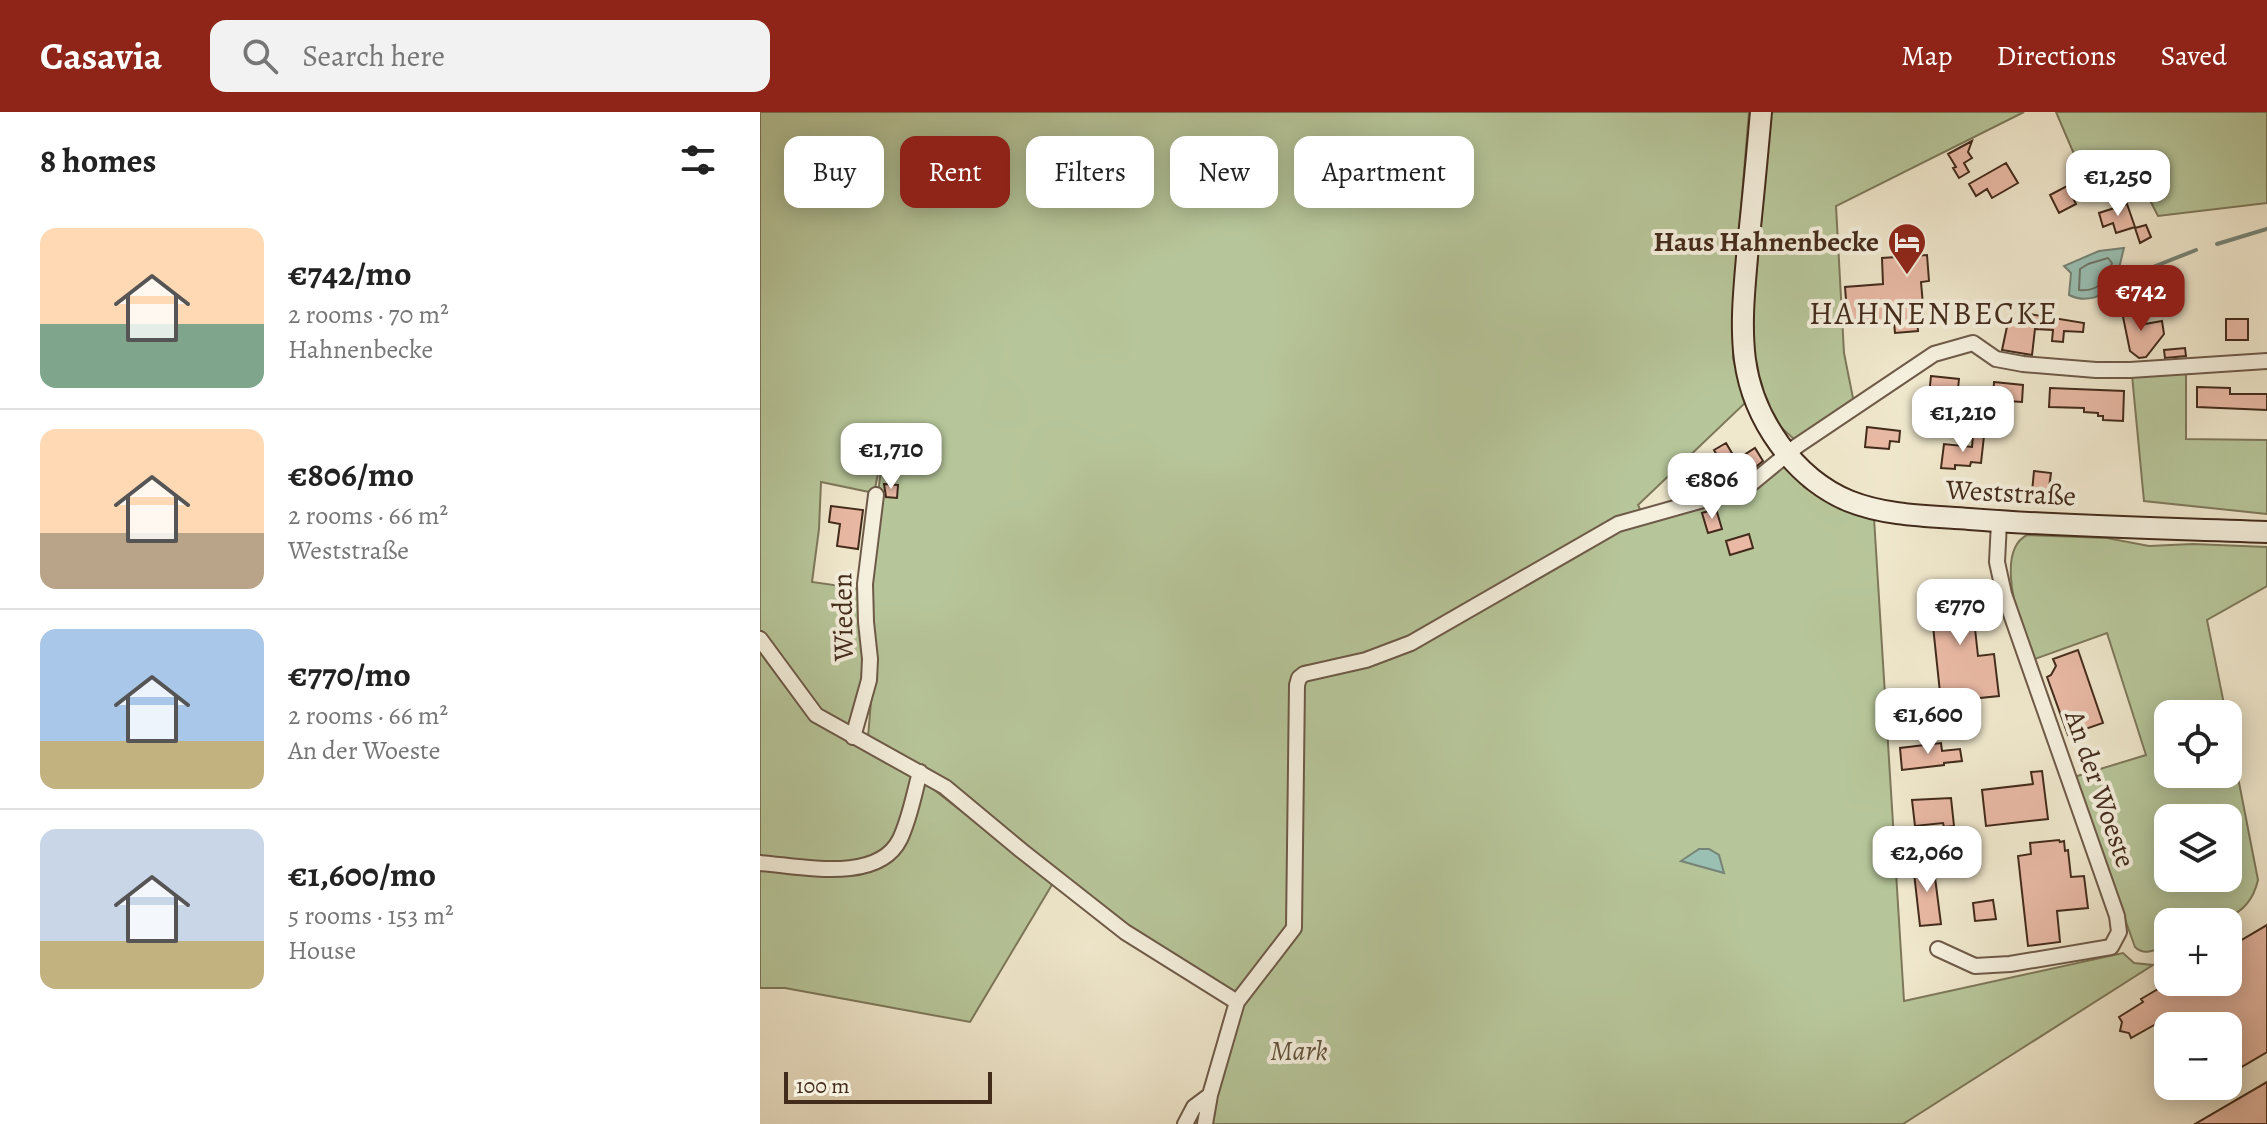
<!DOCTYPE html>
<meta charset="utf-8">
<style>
body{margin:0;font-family:Alegreya,serif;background:#f2f2f2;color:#222;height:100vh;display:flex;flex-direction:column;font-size:30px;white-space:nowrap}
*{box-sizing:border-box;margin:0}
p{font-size:26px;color:#767676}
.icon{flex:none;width:44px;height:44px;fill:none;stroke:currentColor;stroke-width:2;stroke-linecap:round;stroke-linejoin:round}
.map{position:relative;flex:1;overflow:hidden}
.sheet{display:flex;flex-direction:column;background:#fff;width:760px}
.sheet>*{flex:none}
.top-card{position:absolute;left:24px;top:24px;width:760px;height:72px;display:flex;gap:16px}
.fabs{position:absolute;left:1394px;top:588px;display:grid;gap:16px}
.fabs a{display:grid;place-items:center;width:88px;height:88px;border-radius:16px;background:#fff;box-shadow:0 4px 20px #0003;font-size:40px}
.scale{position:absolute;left:24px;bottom:20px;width:208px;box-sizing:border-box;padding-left:8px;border:4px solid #432b1b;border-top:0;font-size:22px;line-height:28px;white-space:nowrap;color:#432b1b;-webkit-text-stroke:6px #f5f0de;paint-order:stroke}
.price{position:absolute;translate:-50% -68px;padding:0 18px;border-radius:16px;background:#fff;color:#222;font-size:26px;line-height:52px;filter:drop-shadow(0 2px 4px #0008)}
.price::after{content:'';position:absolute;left:50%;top:48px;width:24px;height:18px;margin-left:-12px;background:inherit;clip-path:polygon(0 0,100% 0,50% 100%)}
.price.selected{background:#8f2418;color:#fff}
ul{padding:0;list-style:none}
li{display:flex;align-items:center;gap:24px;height:200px;padding:0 40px}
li+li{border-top:2px solid #e0e0e0}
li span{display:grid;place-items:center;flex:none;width:224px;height:160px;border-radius:16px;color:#555}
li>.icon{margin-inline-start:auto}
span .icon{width:96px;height:96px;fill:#fffc;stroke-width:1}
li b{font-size:34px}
h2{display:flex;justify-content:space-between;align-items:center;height:96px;padding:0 40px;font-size:34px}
.tag{padding:0 28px;border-radius:16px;background:#fff;box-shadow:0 4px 20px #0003;font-size:28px;line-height:72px}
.tag.selected{background:#8f2418;color:#fff}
header{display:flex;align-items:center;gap:48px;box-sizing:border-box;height:112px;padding:0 40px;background:#8f2418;color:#fff}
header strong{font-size:38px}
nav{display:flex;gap:44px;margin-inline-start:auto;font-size:28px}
.search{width:560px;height:72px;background:#f2f2f2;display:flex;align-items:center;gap:20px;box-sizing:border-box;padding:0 28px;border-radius:16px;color:#767676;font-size:30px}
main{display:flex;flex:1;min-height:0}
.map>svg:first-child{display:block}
.green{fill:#b7c69a;stroke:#7d785a;stroke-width:2;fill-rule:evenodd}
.water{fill:#9ac0b4;stroke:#778477;stroke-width:2}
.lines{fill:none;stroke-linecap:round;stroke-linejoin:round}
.shore{stroke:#6e7668;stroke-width:2}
.stream{stroke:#778477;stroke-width:4}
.building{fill:#e9b9a5;stroke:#432b1b;stroke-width:2}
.minor-casing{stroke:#6e5a48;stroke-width:18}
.secondary-casing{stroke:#432b1b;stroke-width:24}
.minor{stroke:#f5f0de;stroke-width:14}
.secondary{stroke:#f5f0de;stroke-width:20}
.labels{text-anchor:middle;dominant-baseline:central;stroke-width:8;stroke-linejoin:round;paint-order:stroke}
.poi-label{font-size:28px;font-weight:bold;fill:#432b1b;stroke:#f5f0de;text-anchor:end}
.street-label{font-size:28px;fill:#432b1b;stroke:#f5f0de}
.park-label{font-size:28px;font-style:italic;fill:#60523b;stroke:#f5f0de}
.quarter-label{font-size:32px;letter-spacing:2px;fill:#432b1b;stroke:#f5f0de}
</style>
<header>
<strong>Casavia</strong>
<div class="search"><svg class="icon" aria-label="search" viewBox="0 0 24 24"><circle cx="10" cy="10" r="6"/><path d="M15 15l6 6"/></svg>Search here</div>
<nav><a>Map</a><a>Directions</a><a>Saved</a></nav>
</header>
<main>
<section class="sheet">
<h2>8 homes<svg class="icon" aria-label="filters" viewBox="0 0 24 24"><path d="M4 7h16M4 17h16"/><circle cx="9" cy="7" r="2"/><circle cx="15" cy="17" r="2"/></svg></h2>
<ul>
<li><span style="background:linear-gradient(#ffd9b3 60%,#7fa58c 0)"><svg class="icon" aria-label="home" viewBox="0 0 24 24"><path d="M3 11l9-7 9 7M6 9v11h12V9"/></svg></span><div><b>€742/mo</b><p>2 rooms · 70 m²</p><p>Hahnenbecke</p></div></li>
<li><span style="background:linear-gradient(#ffd9b3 65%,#b9a48a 0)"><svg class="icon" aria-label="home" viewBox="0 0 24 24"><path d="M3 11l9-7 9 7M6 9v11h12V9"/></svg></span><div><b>€806/mo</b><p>2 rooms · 66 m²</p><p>Weststraße</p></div></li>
<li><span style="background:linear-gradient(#a9c7e8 70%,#c2b280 0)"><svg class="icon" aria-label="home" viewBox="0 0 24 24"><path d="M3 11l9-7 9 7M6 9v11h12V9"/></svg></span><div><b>€770/mo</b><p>2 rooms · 66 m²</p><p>An der Woeste</p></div></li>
<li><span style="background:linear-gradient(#c9d6e8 70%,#c2b280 0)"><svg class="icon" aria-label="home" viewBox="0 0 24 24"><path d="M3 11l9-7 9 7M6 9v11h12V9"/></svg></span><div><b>€1,600/mo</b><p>5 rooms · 153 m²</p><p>House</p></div></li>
</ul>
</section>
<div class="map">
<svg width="1507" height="1012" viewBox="0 0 1507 1012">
<rect width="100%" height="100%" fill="#f0e8cd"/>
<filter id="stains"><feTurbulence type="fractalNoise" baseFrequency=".0025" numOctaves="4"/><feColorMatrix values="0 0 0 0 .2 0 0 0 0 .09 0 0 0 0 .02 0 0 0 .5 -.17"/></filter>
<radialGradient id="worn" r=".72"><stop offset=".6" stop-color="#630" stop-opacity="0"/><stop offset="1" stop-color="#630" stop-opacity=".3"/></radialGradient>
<!-- green -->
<path class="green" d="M0 0H989L974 180 973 246 985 291 878 393 883 403 856 410 648 525 604 545 543 554 533 565 530 815 476 887 367 814 108 625 112 578 107 470 124 333 114 381 61 370 59 417 52 470 102 477V568L92 621 57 601 0 522Z
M1011 0H1264L1076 94 1084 241 1094 291 1035 328C1024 318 1011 307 1005 293 996 272 994 245 991 222Z
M1296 0H1507V91L1398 104 1366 41 1323 63Z
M1426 260V327L1507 328V402L1384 389 1372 263Z
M1028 349 1044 375 1097 403 1114 406 1144 889 1363 841 1374 851 1393 853 1143 1012H428L433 1003 452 988 479 890 537 817 541 570 608 552 860 417 988 378Z
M1267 423 1347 426 1389 434 1433 432 1507 435V474L1447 508 1466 602H1408V662H1468V614L1498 768C1487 815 1446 810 1408 810V832C1397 837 1385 845 1375 835L1314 665 1386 643 1347 521 1272 548C1263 520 1232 441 1267 423ZM1408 706H1468V766H1408Z
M0 532 52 604 156 663 145 707 127 739 95 755 0 750Z
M159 666 293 771 210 910 25 876H0V753L97 760 132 744Z"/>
<!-- water -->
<path class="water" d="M1364 136C1361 147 1359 159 1355 169 1346 186 1325 191 1309 183L1311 161 1304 154 1339 139Z
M939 737H949L959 743 964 761 921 749Z"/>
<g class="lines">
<!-- shore -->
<path class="shore" d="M1348 146 1352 151C1347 168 1339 180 1319 178L1320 157 1328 152Z"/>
<!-- stream -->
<path class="stream" d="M1457 132 1507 117
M1393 155 1436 138"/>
</g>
<!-- building -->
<path class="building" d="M1212 29 1208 40 1212 46 1204 51 1209 60 1199 66 1193 56 1196 55 1188 42Z
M1246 51 1258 71 1232 86 1227 77 1216 84 1209 72Z
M1307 74 1316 92 1299 101 1290 83Z
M1367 92 1375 115 1356 121 1353 111 1343 115 1339 101Z
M1386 113 1391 125 1380 131 1375 116Z
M1167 143 1169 169 1161 170 1164 204H1157L1158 219 1135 221 1134 210 1088 213 1085 175 1123 172 1122 146Z
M1375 192 1379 213 1402 209 1404 222 1386 245 1379 246 1370 239 1361 195Z
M1263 201 1324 211 1323 220 1304 219 1303 230 1292 229 1293 218 1275 217 1272 243 1242 238 1248 210 1261 213Z
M1466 207H1488V228H1466Z
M1425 236 1426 244 1405 246 1404 238Z
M1171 264 1199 267 1197 286 1169 283Z
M1234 270 1263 273 1262 290 1233 288Z
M1437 275 1470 276V282H1507V298L1437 295Z
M1290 276 1364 279 1363 309 1343 308V304H1338V301L1324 300V296L1289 295Z
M1107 315 1140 319 1139 330 1130 329 1129 337 1105 335Z
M1213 323 1224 324 1221 351 1211 350 1210 354 1195 353V357L1181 356 1184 332 1212 335Z
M966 331 976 348 995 336 1003 349 985 364 982 359 978 358 969 363 954 338Z
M1274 359 1291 361 1288 383 1272 380Z
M124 372 138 373 137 386 126 385Z
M71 394 103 398 98 437 77 434 80 412 69 410Z
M956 397 962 417 948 421 942 401Z
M989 422 993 436 970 443 966 429Z
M1210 471 1218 544 1234 542 1239 584 1181 590 1169 476Z
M1318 538 1343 611 1308 623 1287 565 1291 563 1296 554 1293 547Z
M1181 631 1182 639 1200 637 1202 649 1184 651V653L1142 658 1140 636Z
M1282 659 1288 707 1226 714 1222 678 1273 672 1271 660Z
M1191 686 1194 714 1184 715 1183 711 1155 714 1152 688Z
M1299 728 1300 730 1304 729 1305 739 1308 738 1311 765 1324 764 1328 796 1297 799 1300 830 1268 834 1258 744 1271 742 1270 731Z
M1173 750 1181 812 1160 814 1153 752Z
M1233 788 1236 807 1215 809 1213 791Z
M1507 813V940L1468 963V914H1408V933L1396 912 1371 926 1369 921 1360 919 1362 910 1359 905 1383 890 1381 887 1410 870H1468V836Z
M1507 970V1012H1435Z"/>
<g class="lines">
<!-- minor casing -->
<g class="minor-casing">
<path id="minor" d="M0 527 56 603 185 675 262 739 365 820 477 890
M93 625 109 568 110 547 106 510 105 472 116 383
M0 751C41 754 118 772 140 727 150 706 154 682 160 660
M1178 837 1215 854 1250 852 1351 835 1359 820 1357 804 1244 482 1237 450 1239 410
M425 1012 434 995 450 983
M445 1012 450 983 477 890 534 816 537 573 539 566 544 562 606 548 651 531 858 412 986 376 1037 334 1174 242 1213 231 1236 247 1263 252 1336 258H1370L1507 249"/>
</g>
<!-- secondary casing -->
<g class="secondary-casing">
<path id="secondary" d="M1001 0C997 44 993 89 988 133 985 171 980 210 985 248 993 307 1034 366 1089 389 1126 404 1170 404 1209 407 1308 415 1408 416 1507 420"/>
</g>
<!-- minor -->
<use href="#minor" class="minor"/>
<!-- secondary -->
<use href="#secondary" class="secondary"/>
</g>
<!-- icons -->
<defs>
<g id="hotel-pin" transform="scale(2)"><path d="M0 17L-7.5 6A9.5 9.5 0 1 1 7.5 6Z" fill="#8f2418" stroke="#f5f0de"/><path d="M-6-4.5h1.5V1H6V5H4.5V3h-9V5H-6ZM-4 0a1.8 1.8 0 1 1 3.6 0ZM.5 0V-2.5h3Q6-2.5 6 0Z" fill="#fff"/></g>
</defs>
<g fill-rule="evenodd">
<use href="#hotel-pin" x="1147" y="130"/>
</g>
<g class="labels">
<!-- poi labels -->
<g class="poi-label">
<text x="1119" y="130">Haus Hahnenbecke</text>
</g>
<!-- street labels -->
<g class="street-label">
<text transform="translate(1251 381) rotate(3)">Weststraße</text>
<text transform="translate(83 505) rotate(-91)">Wieden</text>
<text transform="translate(1340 677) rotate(71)">An der Woeste</text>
</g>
<!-- park labels -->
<g class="park-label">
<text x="539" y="939">Mark</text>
</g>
<!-- quarter labels -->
<g class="quarter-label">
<text x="1174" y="201">HAHNENBECKE</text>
</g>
</g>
<rect width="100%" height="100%" filter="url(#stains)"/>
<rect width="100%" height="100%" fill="url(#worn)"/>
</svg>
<div class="fabs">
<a><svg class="icon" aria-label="locate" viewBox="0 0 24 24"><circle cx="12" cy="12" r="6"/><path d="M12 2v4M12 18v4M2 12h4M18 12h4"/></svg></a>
<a><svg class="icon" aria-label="layers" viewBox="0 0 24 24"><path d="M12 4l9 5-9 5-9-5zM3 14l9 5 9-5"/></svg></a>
<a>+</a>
<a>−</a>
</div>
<div class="scale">100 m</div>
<b class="price" style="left:1358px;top:106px">€1,250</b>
<b class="price selected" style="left:1381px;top:221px">€742</b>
<b class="price" style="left:1203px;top:342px">€1,210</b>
<b class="price" style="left:131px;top:379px">€1,710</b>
<b class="price" style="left:952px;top:409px">€806</b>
<b class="price" style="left:1200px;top:535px">€770</b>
<b class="price" style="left:1168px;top:644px">€1,600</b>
<b class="price" style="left:1167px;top:782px">€2,060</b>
<div class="top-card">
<a class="tag">Buy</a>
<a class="tag selected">Rent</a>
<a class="tag">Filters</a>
<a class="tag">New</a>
<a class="tag">Apartment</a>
</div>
</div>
</main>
